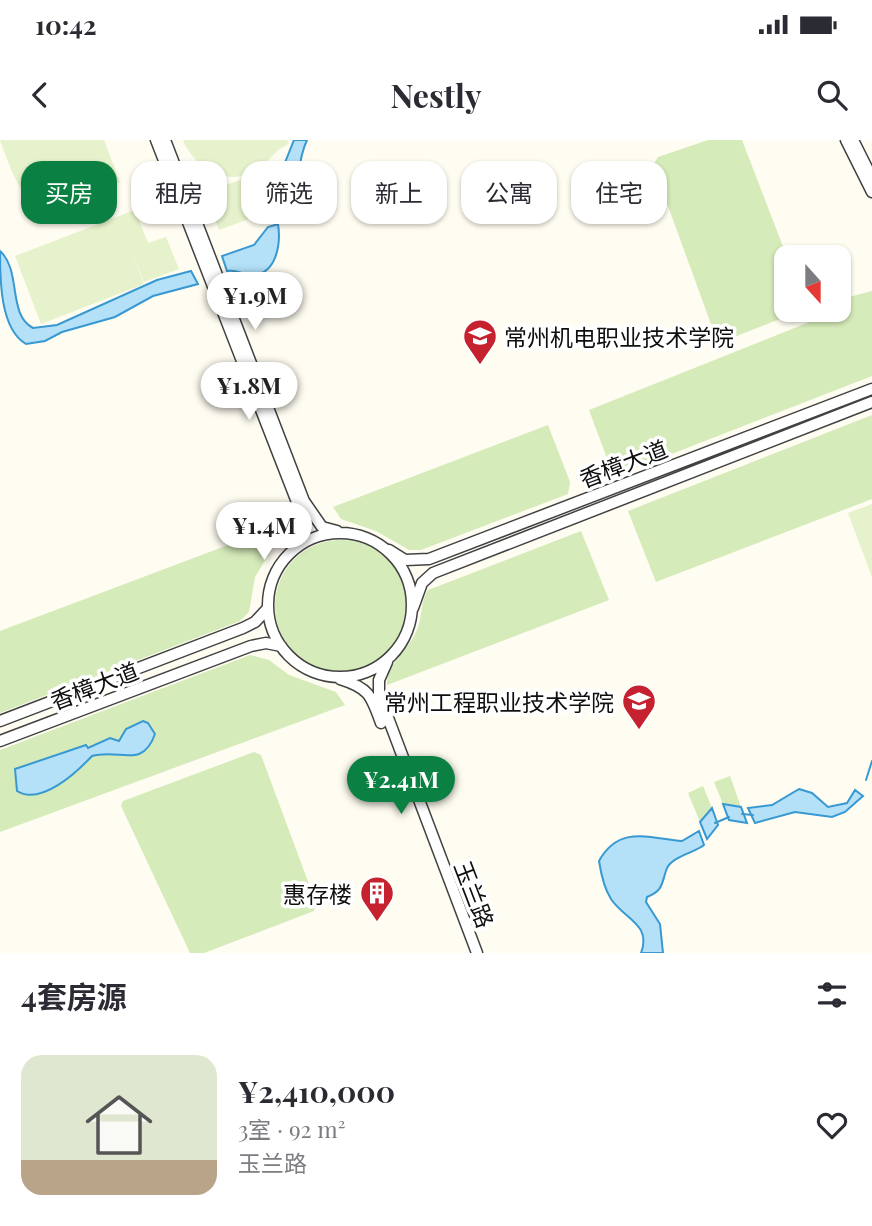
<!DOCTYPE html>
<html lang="zh">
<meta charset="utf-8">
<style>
body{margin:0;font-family:"Playfair Display","Noto Sans SC",serif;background:#f2f2f3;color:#2b2b33;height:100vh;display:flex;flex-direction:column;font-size:26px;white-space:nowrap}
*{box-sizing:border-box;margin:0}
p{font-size:23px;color:#7c7c81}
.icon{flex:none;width:38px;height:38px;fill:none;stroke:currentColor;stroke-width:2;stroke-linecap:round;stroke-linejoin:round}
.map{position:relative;height:813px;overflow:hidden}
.side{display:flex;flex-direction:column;background:#fff;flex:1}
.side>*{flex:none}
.guide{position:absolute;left:21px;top:21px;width:831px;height:63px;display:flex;gap:14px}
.needle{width:46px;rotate:159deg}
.buttons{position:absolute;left:774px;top:105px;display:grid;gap:14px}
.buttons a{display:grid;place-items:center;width:77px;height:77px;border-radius:14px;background:#fff;box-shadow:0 2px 5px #0004;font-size:35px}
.price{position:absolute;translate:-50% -60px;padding:0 16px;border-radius:24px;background:#fff;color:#222;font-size:23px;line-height:46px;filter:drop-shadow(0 2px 4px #0008)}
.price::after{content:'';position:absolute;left:50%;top:42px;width:21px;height:16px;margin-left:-10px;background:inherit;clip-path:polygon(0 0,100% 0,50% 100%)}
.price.selected{background:#0b8043;color:#fff}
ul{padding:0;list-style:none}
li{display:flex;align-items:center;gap:21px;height:175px;padding:0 21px}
li span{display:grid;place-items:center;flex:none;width:196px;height:140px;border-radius:21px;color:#555}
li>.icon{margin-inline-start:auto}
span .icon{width:84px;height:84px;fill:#fffc;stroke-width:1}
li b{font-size:30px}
h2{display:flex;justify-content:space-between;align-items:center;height:84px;padding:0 21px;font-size:30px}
.pill{padding:0 24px;border-radius:21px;background:#fff;box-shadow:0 2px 5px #0004;font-size:24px;line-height:63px}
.pill.selected{background:#0b8043;color:#fff}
.status{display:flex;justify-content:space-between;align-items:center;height:49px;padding:0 35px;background:#fff;direction:ltr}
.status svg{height:19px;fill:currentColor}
header{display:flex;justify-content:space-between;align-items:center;height:91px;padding:0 21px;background:#fff;font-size:32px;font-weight:700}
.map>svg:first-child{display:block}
.green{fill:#d5ebb9}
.pitch{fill:#e6f2cb}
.water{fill:#b4e1f8;stroke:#3899d2;stroke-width:2}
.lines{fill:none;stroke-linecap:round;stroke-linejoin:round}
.stream{stroke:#3899d2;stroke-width:2}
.minor-casing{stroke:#424242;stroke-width:13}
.minor{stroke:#fff;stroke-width:10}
.labels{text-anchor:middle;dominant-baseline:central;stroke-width:7;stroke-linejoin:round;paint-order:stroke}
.poi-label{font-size:23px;fill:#0f0f0f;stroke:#fff;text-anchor:end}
.street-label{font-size:23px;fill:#0f0f0f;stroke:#fff}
</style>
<div class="status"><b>10:42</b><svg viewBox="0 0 49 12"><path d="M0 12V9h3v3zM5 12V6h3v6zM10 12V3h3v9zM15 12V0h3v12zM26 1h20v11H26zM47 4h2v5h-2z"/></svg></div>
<header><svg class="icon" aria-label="back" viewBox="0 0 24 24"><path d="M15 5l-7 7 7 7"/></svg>Nestly<svg class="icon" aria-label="search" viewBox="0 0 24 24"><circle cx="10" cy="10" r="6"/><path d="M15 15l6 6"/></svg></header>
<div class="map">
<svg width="872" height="813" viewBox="0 0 872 813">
<rect width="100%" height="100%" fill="#fffcf1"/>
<!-- green -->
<path class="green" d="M708 0H742L787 117 786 170H803L724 201 715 195 653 25 658 17Z
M872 151V236L620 334 611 329 589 270 807 183 819 170H838V160Z
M872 275V359L656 442 628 371Z
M548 285 570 342 568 354 421 410H409L376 391 341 379 333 367Z
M273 388 275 396 272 409 255 437 249 472 240 481 0 573V491Z
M581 391 609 460 387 545C387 521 411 509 418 487 423 473 420 462 428 450Z
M275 466a66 66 0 1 1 132 0a66 66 0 1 1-132 0Z
M250 515 269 520 289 535 336 552 345 565 0 692V610Z
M254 612 261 615 316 763 314 771 204 813H190L121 666 123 661Z
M730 636 741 667 723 664 714 642Z
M703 646 712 668 700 682 688 653Z"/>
<!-- pitch -->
<path class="pitch" d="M0 0H104L120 42C105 47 100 61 86 68 32 97 14 38 0 0Z
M183 0H287L289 4C275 9 271 20 259 28 231 49 195 30 183 0Z
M258 33 270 63 251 70 254 77 219 90 205 53Z
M135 70 148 103 166 97 179 129 144 142 131 110 144 144 41 184 15 116Z
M872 364V437L848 373Z"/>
<!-- water -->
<path class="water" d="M294 0H307C289 39 312 63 264 80L269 68 286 49 280 35Z
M278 84C281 103 277 137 249 135 241 134 236 129 227 131L222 116 254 105 268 87Z
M0 111C22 131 7 174 33 188L57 185 157 140 191 131 198 144 153 156 115 177 62 192 45 201 26 204C0 189 0 139 0 111Z
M143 581 148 583 155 594C142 630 120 608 92 616 77 632 41 666 17 651L15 629 86 605 88 608 110 598 119 601 126 589Z
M799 649 812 653 828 667 847 663 855 650 863 656 845 672 832 677 795 672 755 683 748 668 772 665Z
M723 664 741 667 747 683 729 680Z
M712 668 718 685 707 699 700 682Z
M699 691 704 705C694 713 673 716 667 728 661 744 664 750 647 757L646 762 660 784 663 813H641C652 784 624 779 611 759 604 748 601 734 599 721 619 685 648 698 682 701Z"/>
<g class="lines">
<!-- stream -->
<path class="stream" d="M866 640 872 621
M742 674 753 675
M715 683 729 677"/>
<!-- minor casing -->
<g class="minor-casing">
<path id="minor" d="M156 0 302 375 299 405
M165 0 304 361 322 387 337 391
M846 0 872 52
M853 0 872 38
M268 465a72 72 0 1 1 144 0a72 72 0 1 1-144 0Z
M389 410 405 420 429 419 872 249
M413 468 422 443 433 433 872 262
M387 522 379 540V554L477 813
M340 539C369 548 371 555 381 583
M0 581 243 488 255 482 268 468
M0 601 251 506 266 503 281 506"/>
</g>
<!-- minor -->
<use href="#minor" class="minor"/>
</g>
<!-- icons -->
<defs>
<g id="university-pin" transform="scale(1.75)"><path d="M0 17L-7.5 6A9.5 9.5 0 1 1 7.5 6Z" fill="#c5212e" stroke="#fff"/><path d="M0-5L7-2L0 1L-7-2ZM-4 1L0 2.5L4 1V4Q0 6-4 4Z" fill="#fff"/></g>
<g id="building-pin" transform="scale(1.75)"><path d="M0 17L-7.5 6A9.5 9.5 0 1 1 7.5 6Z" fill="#c5212e" stroke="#fff"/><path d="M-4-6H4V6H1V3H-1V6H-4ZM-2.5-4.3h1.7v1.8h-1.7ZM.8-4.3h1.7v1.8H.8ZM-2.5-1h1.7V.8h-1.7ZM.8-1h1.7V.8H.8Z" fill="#fff"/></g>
</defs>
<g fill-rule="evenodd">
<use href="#university-pin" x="480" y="196"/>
<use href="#university-pin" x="639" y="561"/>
<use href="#building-pin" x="377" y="753"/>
</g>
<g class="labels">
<!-- poi labels -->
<g class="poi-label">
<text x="504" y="196" text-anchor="start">常州机电职业技术学院</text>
<text x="614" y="561">常州工程职业技术学院</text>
<text x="352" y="753">惠存楼</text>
</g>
<!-- street labels -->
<g class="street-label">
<text transform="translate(623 323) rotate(-21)">香樟大道</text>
<text transform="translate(94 545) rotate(-21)">香樟大道</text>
<text transform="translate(475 754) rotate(69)">玉兰路</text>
</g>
</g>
</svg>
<div class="buttons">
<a><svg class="needle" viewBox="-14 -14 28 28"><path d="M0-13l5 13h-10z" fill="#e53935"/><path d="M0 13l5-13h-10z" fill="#7c7c81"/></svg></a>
</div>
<b class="price" style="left:255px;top:192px">¥1.9M</b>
<b class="price" style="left:249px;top:282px">¥1.8M</b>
<b class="price" style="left:264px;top:422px">¥1.4M</b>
<b class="price selected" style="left:401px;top:676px">¥2.41M</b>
<div class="guide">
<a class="pill selected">买房</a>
<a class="pill">租房</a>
<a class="pill">筛选</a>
<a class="pill">新上</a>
<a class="pill">公寓</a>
<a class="pill">住宅</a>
</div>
</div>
<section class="side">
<h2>4套房源<svg class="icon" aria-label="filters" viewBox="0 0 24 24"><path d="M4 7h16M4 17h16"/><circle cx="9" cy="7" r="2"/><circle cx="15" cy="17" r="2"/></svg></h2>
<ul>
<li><span style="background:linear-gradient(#dfe7d0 75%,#b9a48a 0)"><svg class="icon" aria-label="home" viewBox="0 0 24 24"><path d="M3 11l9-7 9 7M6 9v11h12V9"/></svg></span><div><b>¥2,410,000</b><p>3室 · 92 m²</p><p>玉兰路</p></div><svg class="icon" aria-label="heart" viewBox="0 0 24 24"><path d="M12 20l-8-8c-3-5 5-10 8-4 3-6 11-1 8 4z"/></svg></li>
</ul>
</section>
